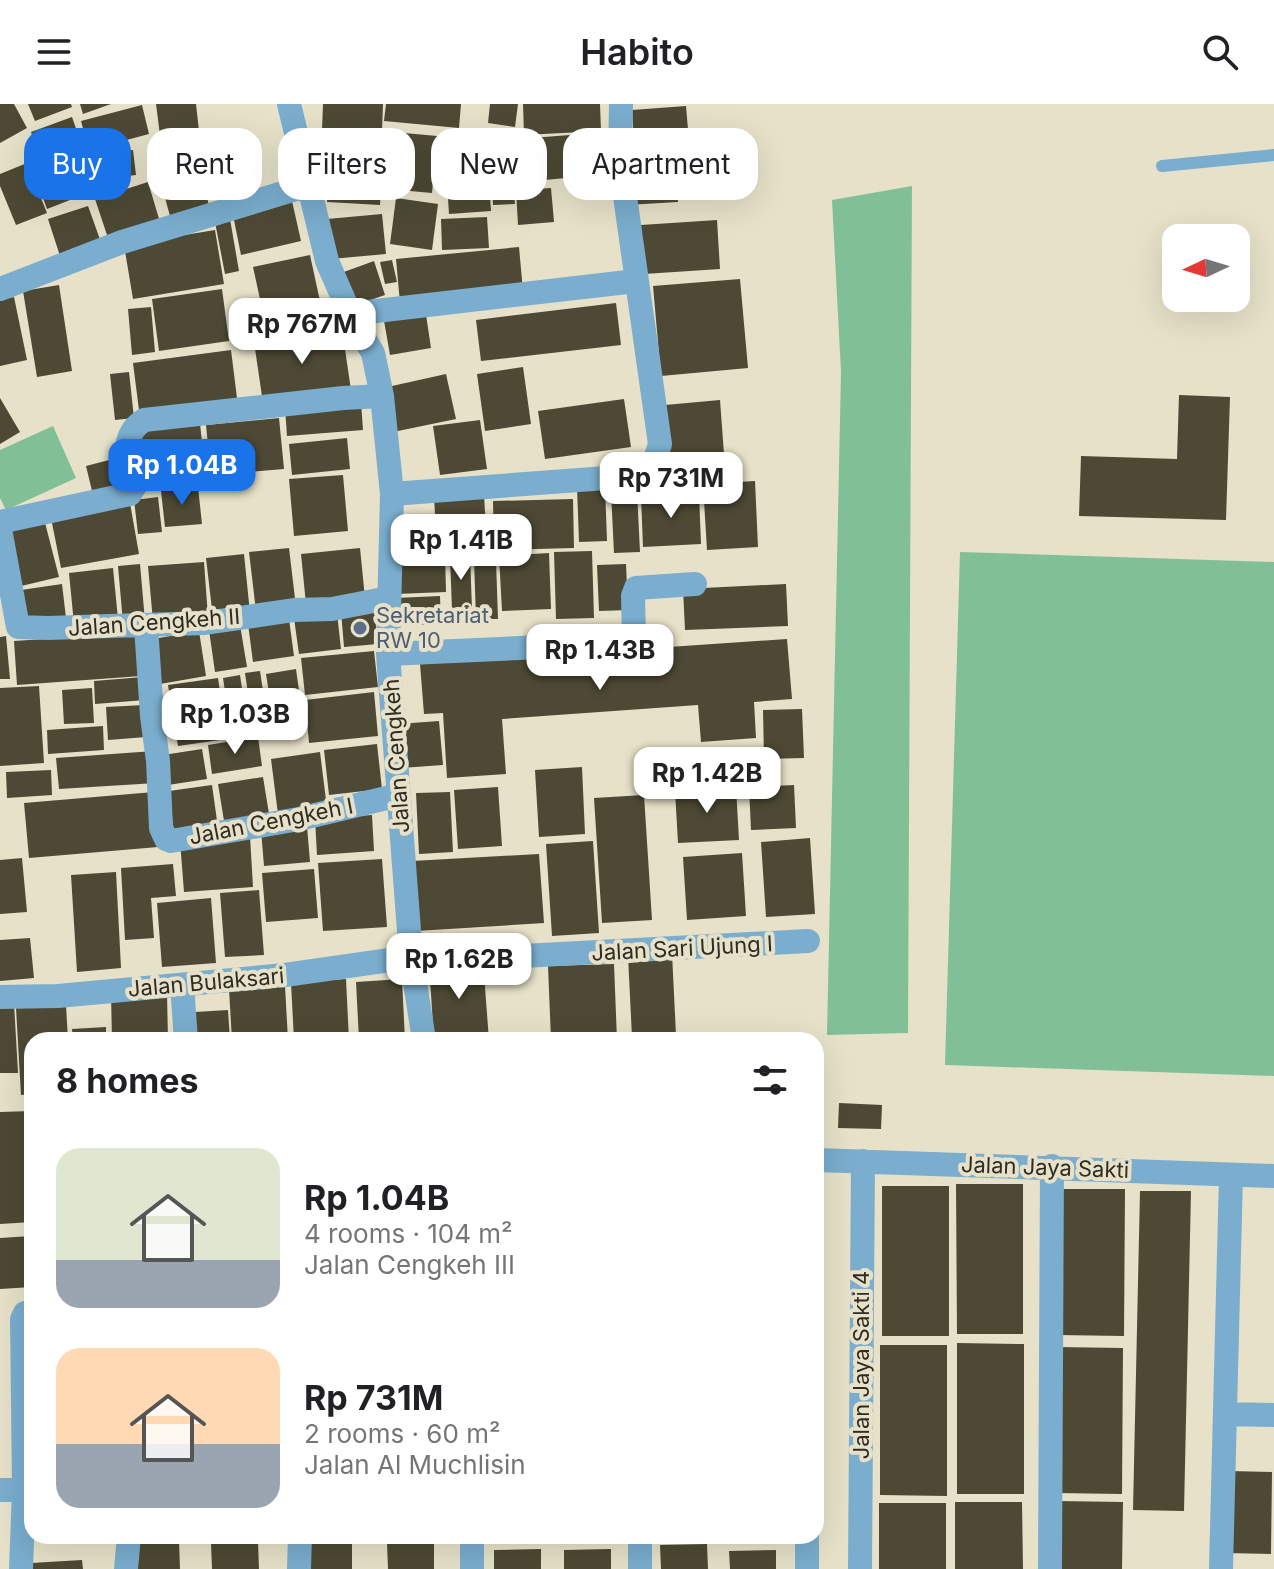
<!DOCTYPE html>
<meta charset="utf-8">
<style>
body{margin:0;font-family:Inter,sans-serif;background:#f6f6f6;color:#202124;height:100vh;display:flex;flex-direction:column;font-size:30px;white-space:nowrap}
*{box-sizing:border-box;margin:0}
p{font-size:26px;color:#757577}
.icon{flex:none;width:44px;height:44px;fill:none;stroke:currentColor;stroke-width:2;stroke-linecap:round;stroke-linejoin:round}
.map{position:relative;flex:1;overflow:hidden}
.panel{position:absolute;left:24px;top:928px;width:800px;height:512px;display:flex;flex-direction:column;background:#fff;border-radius:24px;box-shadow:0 8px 32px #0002}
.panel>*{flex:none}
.hud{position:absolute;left:24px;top:24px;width:800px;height:72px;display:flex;gap:16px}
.needle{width:52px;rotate:266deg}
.buttons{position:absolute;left:1162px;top:120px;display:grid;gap:16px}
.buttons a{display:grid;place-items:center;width:88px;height:88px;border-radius:16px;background:#fff;box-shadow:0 8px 32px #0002;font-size:40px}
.price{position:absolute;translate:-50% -68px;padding:0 18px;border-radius:16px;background:#fff;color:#222;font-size:26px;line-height:52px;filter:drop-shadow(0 2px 4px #0008)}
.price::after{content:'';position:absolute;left:50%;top:48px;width:24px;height:18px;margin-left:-12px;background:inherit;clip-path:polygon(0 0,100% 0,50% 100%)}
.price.selected{background:#1a73e8;color:#fff}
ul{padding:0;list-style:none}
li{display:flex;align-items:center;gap:24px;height:200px;padding:0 32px}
li span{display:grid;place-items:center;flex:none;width:224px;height:160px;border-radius:24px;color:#555}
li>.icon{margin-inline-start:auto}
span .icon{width:96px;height:96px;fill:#fffc;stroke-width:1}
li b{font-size:34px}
h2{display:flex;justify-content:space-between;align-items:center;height:96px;padding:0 32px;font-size:34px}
.chip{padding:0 28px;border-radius:24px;background:#fff;box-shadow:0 8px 32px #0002;font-size:28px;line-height:72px}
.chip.selected{background:#1a73e8;color:#fff}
header{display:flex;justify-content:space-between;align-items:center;height:104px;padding:0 32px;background:#fff;font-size:36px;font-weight:600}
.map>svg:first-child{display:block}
.green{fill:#81c097}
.building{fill:#4d4934}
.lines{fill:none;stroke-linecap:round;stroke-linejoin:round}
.service{stroke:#7aadce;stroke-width:12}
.minor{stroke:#7aadce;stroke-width:24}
.service-dot{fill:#5c6f8a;stroke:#e6e1c8;stroke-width:3}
.labels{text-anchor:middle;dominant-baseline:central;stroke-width:8;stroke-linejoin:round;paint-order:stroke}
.service-label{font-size:22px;fill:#4e5e75;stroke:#e6e1c8;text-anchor:start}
.street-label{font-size:22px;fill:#2e2c23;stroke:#e6e1c8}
</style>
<header><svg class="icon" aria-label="menu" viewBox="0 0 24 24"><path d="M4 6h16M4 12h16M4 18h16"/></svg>Habito<svg class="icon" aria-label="search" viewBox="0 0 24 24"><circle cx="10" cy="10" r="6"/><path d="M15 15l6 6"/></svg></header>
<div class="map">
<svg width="1274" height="1465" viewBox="0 0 1274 1465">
<rect width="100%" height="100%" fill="#e6e1c8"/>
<!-- green -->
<path class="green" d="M912 82 908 929 827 931 841 268 832 96Z
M53 322 76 374 6 406 0 394V346Z
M960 448 1274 458V972L945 961Z"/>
<!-- building -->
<path class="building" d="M0 0H14L27 24 0 39Z
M28 0H71L72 3 35 17Z
M80 0H111L83 10Z
M156 0H196L199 27 160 31Z
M323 0H383L381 54 321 51Z
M386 0H461L459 24 384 17Z
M490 0H518L515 23 488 19Z
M523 0H600L601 27 524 31Z
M142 1 149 30 89 46 81 17Z
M686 2 690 49 635 52 632 6Z
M72 13 80 36 39 51 31 28Z
M393 28 437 32 432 89 388 85Z
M595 29 598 71 523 78 519 35Z
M486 31 491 107 449 110 444 33Z
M195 33 201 59 164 68 158 43Z
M510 33 515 100 493 101 489 34Z
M76 42 93 87 47 105 30 59Z
M133 46 136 71 92 76 90 51Z
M675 54 678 98 627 101 625 57Z
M27 59 47 109 16 121 0 82V70Z
M329 61 382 64 380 101 327 98Z
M201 72 209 101 170 112 162 83Z
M148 78 160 118 108 134 95 95Z
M551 84 554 118 518 121 516 86Z
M396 94 438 100 432 146 390 140Z
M292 97 301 137 241 151 233 111Z
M88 102 102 141 61 155 48 115Z
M382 110 386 150 331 155 327 115Z
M487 113 489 144 442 146 441 115Z
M230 115 239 167 225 170 215 118Z
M717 116 720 165 644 170 641 121Z
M215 126 224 180 133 195 124 141Z
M519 143 523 187 400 199 396 155Z
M310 151 323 211 266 223 253 163Z
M392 156 397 178 385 180 380 158Z
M374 157 385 191 353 202 341 169Z
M740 175 748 264 661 272 653 182Z
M59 181 72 267 37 273 23 187Z
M222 185 229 237 159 247 152 195Z
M14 193 27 256 0 262V196Z
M616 199 621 241 481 257 476 216Z
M151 203 155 248 132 251 128 205Z
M425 204 431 244 390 251 383 211Z
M342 225 351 286 263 299 254 238Z
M231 246 238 302 140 314 133 259Z
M523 263 531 320 485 327 477 270Z
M129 268 134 314 115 316 110 270Z
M446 270 456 315 393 328 383 284Z
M1179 291 1230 293 1226 416 1079 412 1081 352 1177 355Z
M0 294 20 328 0 340Z
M624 295 631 343 545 355 538 307Z
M720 296 724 350 669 354 665 301Z
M361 298 363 326 287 332 285 304Z
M279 314 284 365 211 371 206 321Z
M480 316 487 365 440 371 433 322Z
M200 319 206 379 146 384 140 325Z
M347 334 350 365 292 371 289 340Z
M113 355 120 384 93 391 86 362Z
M343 371 348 427 294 432 289 375Z
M755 377 758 443 707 446 703 380Z
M577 382H605L607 437 579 438Z
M198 383 202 420 165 423 161 387Z
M637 387 640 448 614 449 611 388Z
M699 390 701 440 643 443 641 392Z
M484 391 487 441 437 444 434 393Z
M158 393 162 428 138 430 134 396Z
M573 395 574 444 494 446 493 397Z
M130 399 139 450 61 464 51 414Z
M43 411 59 473 17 483 1 421Z
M289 444 296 503 256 507 249 448Z
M360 444 365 494 306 500 301 450Z
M592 447 594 514 556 515 554 448Z
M445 449 446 488 396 490 394 451Z
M549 449 551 505 502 507 499 452Z
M244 450 250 509 213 514 206 454Z
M470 451 472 505 452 506 450 452Z
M474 456H496L498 515H476Z
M204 458 208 513 153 517 148 462Z
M140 460 145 517 123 519 118 462Z
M626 460 628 506 599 507 597 461Z
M113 464 118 515 74 520 69 469Z
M62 480 66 514 26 520 21 486Z
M786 480 788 522 685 526 683 485Z
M440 492 441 520 396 522 395 494Z
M374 504 378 540 344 543 341 507Z
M337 509 341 545 299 550 294 514Z
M289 515 294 552 253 558 248 520Z
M240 521 247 563 215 568 209 526Z
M199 527 206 572 160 580 153 535Z
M138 529 141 572 17 581 14 537Z
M6 532 10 575H0V533Z
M787 535 792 595 754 598 756 634 701 638 698 601 502 615 506 670 447 674 443 609 424 610 420 560Z
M374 547 378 583 305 591 301 554Z
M296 565 304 622 275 627 266 570Z
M260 567 266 607 251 610 245 569Z
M240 571 246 611 229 614 223 574Z
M143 573 145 596 95 600 94 577Z
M218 574 227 635 178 642 168 581Z
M39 582 44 659 0 662V584Z
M92 584 94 619 64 620 62 586Z
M374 588 378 632 309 639 305 596Z
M144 601 146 633 108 636 106 603Z
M802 605 804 654 764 655 763 606Z
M439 617 443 661 401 664 398 620Z
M103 622 104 646 48 650 47 626Z
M258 633 262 662 212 670 208 641Z
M377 640 382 685 329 691 324 646Z
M202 645 207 675 168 681 163 651Z
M154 647 156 679 59 685 56 654Z
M320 648 327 704 278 710 271 655Z
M582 663 585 730 539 733 535 666Z
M51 666 52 691 7 694 6 668Z
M263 673 270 716 225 723 218 680Z
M212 681 218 724 174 730 169 687Z
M794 681 796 724 751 726 749 683Z
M498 683 502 742 458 745 454 686Z
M736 683 739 736 678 739 675 687Z
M154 688 158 743 29 754 24 699Z
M450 688 453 748 419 750 416 689Z
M644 691 652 816 602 819 594 694Z
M372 711 374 747 317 751 315 715Z
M307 722 310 758 264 762 261 726Z
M250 732 253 783 184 788 180 737Z
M810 734 815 810 766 813 761 738Z
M593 737 599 829 552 832 546 740Z
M742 749 746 812 687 816 683 753Z
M539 750 544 819 416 827 412 757Z
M22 754 27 808 0 810V756Z
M382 755 387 823 323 827 318 759Z
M173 760 176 792 151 794 154 834 125 836 121 764Z
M314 765 318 814 266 818 262 769Z
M116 768 121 864 77 868 71 771Z
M259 786 264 851 225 853 220 789Z
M211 794 216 859 162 863 157 799Z
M30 834 34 874 0 877V836Z
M672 849 676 931 632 933 628 852Z
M483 857 489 936H434L429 860Z
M614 860 617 936H551L548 862Z
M346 875 349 936H294L291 879Z
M402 875 405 936H359L356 878Z
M285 882 288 936H232L229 885Z
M167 889 168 936H112L111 890Z
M14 899 18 969H0V900Z
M66 901 68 936H32V990L21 991 16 904Z
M228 906 230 936H196L195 908Z
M106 923V936H73L72 925Z
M839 999 882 1001 881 1025 838 1024Z
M32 1007V1118L0 1120V1008Z
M956 1080H1023V1230H957Z
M882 1082H949V1232H882Z
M1060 1085H1125L1124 1232 1058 1231Z
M1140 1087H1191L1184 1407 1133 1406Z
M31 1132 32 1183 0 1185V1134Z
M957 1239 1024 1240V1390H957Z
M880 1241H947V1392L880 1391Z
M1057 1243 1123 1244 1122 1390 1056 1389Z
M1229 1367 1272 1368 1271 1450 1227 1449Z
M1057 1397 1123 1398 1122 1465H1056Z
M955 1398H1022L1023 1465H955Z
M879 1399H946V1465H879Z
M132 1436H179L180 1465H133Z
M258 1438 259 1465H212L211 1439Z
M434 1438V1465H388L387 1439Z
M352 1439V1465H306L305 1440Z
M707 1440 708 1465H661L660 1441Z
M541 1445V1465H494V1446Z
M611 1445V1465H564V1446Z
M776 1446V1465H730L729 1447Z
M82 1456 83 1465H31V1459Z"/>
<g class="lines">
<!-- service -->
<path class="service" d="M1162 62 1274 51"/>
<!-- minor -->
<path class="minor" d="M289 0 327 157 350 210 373 249 382 292 392 390 388 550 411 853 424 936
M302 55 385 61
M0 185 122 138 309 81
M350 210 636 177
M392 390 633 372C653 367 654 359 660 340L620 57 621 0
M0 418 130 390 135 382C129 357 118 333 144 316L343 294 382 292
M0 425 18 523 48 524 205 519 294 506 332 505 389 494
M146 522 152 612 158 657 161 724 166 735 171 737 299 715 399 691
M388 550 630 539 634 534 633 492 636 484 695 480
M182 881 186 936
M0 893 58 892 285 871 411 853 522 852 808 837
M816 1056 1274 1072
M1225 1310 1274 1311
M0 1386H24L22 1215 25 1209 32 1207
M807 1432V1465
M21 1465 24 1386
M126 1465 129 1432
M299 1465 300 1432
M472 1465V1432
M640 1465V1432
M860 1465 863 1057
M1050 1465 1052 1062
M1221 1465 1231 1071"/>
</g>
<!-- markers -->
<circle class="service-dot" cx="360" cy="524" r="8"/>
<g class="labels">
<!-- service labels -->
<g class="service-label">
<text x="376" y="511">Sekretariat<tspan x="376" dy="25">RW 10</tspan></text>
</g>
<!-- street labels -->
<g class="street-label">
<text transform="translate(154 518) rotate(-4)">Jalan Cengkeh II</text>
<text transform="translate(396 652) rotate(-94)">Jalan Cengkeh</text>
<text transform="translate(271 717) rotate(-11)">Jalan Cengkeh I</text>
<text transform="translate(682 844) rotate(-3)">Jalan Sari Ujung I</text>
<text transform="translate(206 878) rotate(-5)">Jalan Bulaksari</text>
<text transform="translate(1045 1063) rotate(2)">Jalan Jaya Sakti</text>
<text transform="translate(861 1261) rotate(-90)">Jalan Jaya Sakti 4</text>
</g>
</g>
</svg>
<div class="buttons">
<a><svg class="needle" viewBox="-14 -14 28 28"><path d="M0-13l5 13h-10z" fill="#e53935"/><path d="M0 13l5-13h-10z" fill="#757577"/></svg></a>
</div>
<b class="price" style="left:302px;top:262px">Rp 767M</b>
<b class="price selected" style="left:182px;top:403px">Rp 1.04B</b>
<b class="price" style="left:671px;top:416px">Rp 731M</b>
<b class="price" style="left:461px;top:478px">Rp 1.41B</b>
<b class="price" style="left:600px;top:588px">Rp 1.43B</b>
<b class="price" style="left:235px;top:652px">Rp 1.03B</b>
<b class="price" style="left:707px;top:711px">Rp 1.42B</b>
<b class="price" style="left:459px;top:897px">Rp 1.62B</b>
<div class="hud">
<a class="chip selected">Buy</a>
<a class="chip">Rent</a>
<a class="chip">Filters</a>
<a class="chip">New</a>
<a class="chip">Apartment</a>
</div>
<section class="panel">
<h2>8 homes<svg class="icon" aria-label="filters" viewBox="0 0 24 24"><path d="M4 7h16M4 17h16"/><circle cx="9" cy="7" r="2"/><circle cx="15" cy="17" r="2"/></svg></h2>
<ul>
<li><span style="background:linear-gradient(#dfe7d0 70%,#9aa5b1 0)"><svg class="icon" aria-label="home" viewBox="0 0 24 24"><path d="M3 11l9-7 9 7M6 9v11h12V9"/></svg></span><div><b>Rp 1.04B</b><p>4 rooms · 104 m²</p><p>Jalan Cengkeh III</p></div></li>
<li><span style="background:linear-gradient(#ffd9b3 60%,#9aa5b1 0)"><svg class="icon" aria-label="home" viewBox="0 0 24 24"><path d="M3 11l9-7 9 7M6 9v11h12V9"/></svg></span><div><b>Rp 731M</b><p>2 rooms · 60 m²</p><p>Jalan Al Muchlisin</p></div></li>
</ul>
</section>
</div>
